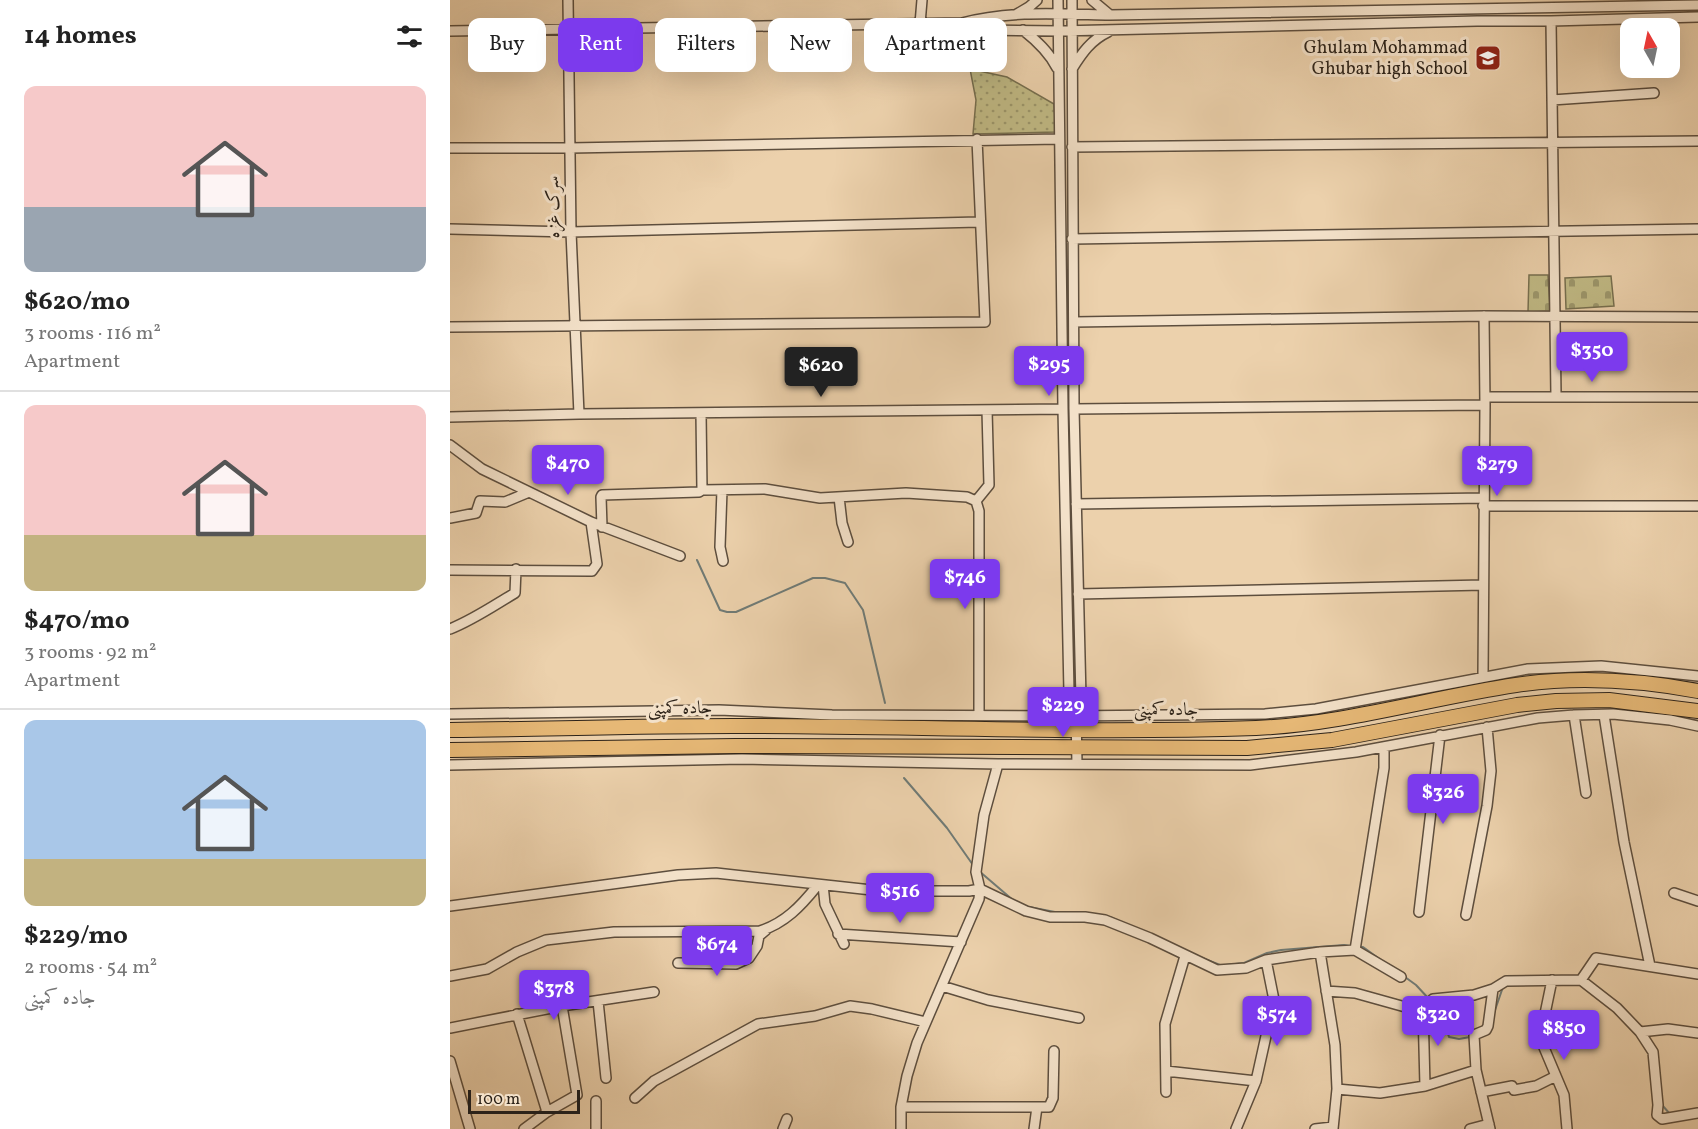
<!DOCTYPE html>
<meta charset="utf-8">
<style>
body{margin:0;font-family:Vollkorn,Amiri,serif;background:#f6f6f6;color:#222;height:100vh;display:flex;flex-direction:column;font-size:22px;white-space:nowrap}
*{box-sizing:border-box;margin:0}
p{font-size:20px;color:#767676}
.icon{flex:none;width:33px;height:33px;fill:none;stroke:currentColor;stroke-width:2;stroke-linecap:round;stroke-linejoin:round}
.map{position:relative;flex:1;overflow:hidden}
.side{display:flex;flex-direction:column;background:#fff;width:450px}
.side>*{flex:none}
.guide{position:absolute;left:18px;top:18px;width:570px;height:54px;display:flex;gap:12px}
.needle{width:39px;rotate:351deg}
.tools{position:absolute;left:1170px;top:18px;display:grid;gap:12px}
.tools a{display:grid;place-items:center;width:60px;height:60px;border-radius:12px;background:#fff;box-shadow:0 6px 24px #0002;font-size:30px}
.scale{position:absolute;left:18px;bottom:15px;width:112px;box-sizing:border-box;padding-left:6px;border:3px solid #2d2319;border-top:0;font-size:16px;line-height:21px;white-space:nowrap;color:#2d2319;-webkit-text-stroke:4px #f3e1c9;paint-order:stroke}
.price{position:absolute;translate:-50% -51px;padding:0 14px;border-radius:6px;background:#7c3aed;color:#fff;font-size:20px;line-height:39px;filter:drop-shadow(0 2px 3px #0008)}
.price::after{content:'';position:absolute;left:50%;top:36px;width:18px;height:14px;margin-left:-9px;background:inherit;clip-path:polygon(0 0,100% 0,50% 100%)}
.price.selected{background:#222;color:#fff}
ul{padding:0;list-style:none}
li{display:grid;align-content:center;gap:12px;height:318px;padding:0 24px}
li+li{border-top:2px solid #e0e0e0}
li span{display:grid;place-items:center;height:186px;border-radius:12px;color:#555}
li>.icon{margin-inline-start:auto}
span .icon{width:108px;height:108px;fill:#fffc;stroke-width:1}
li b{font-size:26px}
h2{display:flex;justify-content:space-between;align-items:center;height:72px;padding:0 24px;font-size:26px}
.chip{padding:0 21px;border-radius:12px;background:#fff;box-shadow:0 6px 24px #0002;font-size:21px;line-height:54px}
.chip.selected{background:#7c3aed;color:#fff}
main{display:flex;flex:1;min-height:0}
.map>svg:first-child{display:block}
.grass{fill:url(#grass-dots);stroke:#766e4e;stroke-width:1.5}
.cemetery{fill:url(#cemetery-stones);stroke:#766e4e;stroke-width:1.5}
.lines{fill:none;stroke-linecap:round;stroke-linejoin:round}
.stream{stroke:#707b76;stroke-width:2}
.minor-casing{stroke:#5d4e3e;stroke-width:12}
.highway-casing{stroke:#2d2319;stroke-width:16}
.minor{stroke:#f3e1c9;stroke-width:9}
.highway{stroke:#e6b876;stroke-width:14}
.labels{text-anchor:middle;dominant-baseline:central;stroke-width:6;stroke-linejoin:round;paint-order:stroke}
.poi-label{font-size:18px;fill:#2d2319;stroke:#f3e1c9;text-anchor:end}
.street-label{font-size:18px;fill:#2d2319;stroke:#f3e1c9}
</style>
<main>
<section class="side">
<h2>14 homes<svg class="icon" aria-label="filters" viewBox="0 0 24 24"><path d="M4 7h16M4 17h16"/><circle cx="9" cy="7" r="2"/><circle cx="15" cy="17" r="2"/></svg></h2>
<ul>
<li><span style="background:linear-gradient(#f6c9c9 65%,#9aa5b1 0)"><svg class="icon" aria-label="home" viewBox="0 0 24 24"><path d="M3 11l9-7 9 7M6 9v11h12V9"/></svg></span><div><b>$620/mo</b><p>3 rooms · 116 m²</p><p>Apartment</p></div></li>
<li><span style="background:linear-gradient(#f6c9c9 70%,#c2b280 0)"><svg class="icon" aria-label="home" viewBox="0 0 24 24"><path d="M3 11l9-7 9 7M6 9v11h12V9"/></svg></span><div><b>$470/mo</b><p>3 rooms · 92 m²</p><p>Apartment</p></div></li>
<li><span style="background:linear-gradient(#a9c7e8 75%,#c2b280 0)"><svg class="icon" aria-label="home" viewBox="0 0 24 24"><path d="M3 11l9-7 9 7M6 9v11h12V9"/></svg></span><div><b>$229/mo</b><p>2 rooms · 54 m²</p><p>جاده کمپنی</p></div></li>
</ul>
</section>
<div class="map">
<svg width="1248" height="1129" viewBox="0 0 1248 1129">
<defs>
<pattern id="grass-dots" width="8" height="8" patternUnits="userSpaceOnUse" patternTransform="scale(1.5)"><rect width="8" height="8" fill="#c0b984"/><path d="M2 2h.1M6 6h.1" fill="none" stroke="#9c966b" stroke-width="1.8" stroke-linecap="round"/></pattern>
<pattern id="cemetery-stones" width="16" height="16" patternUnits="userSpaceOnUse" patternTransform="scale(1.5)"><rect width="16" height="16" fill="#c0b984"/><path d="M2 7V4a2 2 0 0 1 4 0v3zM10 15v-3a2 2 0 0 1 4 0v3z" fill="#9c966b"/></pattern>
</defs>
<rect width="100%" height="100%" fill="#ecd1ac"/>
<filter id="stains"><feTurbulence type="fractalNoise" baseFrequency=".00333" numOctaves="4"/><feColorMatrix values="0 0 0 0 .2 0 0 0 0 .09 0 0 0 0 .02 0 0 0 .5 -.17"/></filter>
<radialGradient id="worn" r=".72"><stop offset=".6" stop-color="#630" stop-opacity="0"/><stop offset="1" stop-color="#630" stop-opacity=".3"/></radialGradient>
<!-- grass -->
<path class="grass" d="M520 69 557 77 604 104 606 132 523 134 526 100Z"/>
<!-- cemetery -->
<path class="cemetery" d="M1079 275H1098L1100 311 1078 312Z
M1161 276 1164 306 1116 309 1115 278Z"/>
<g class="lines">
<!-- stream -->
<path class="stream" d="M247 560 270 610 277 612H286L363 578H375L395 583 413 610 435 703
M454 778 497 828 523 865
M529 871 564 901
M574 906 610 913
M660 917 671 922
M907 947H913L931 960
M750 957 770 965
M776 965 794 963 817 953 831 950 894 945 902 946
M955 977 966 985 979 999
M983 1003 994 1021 999 1037 1009 1039 1020 1037
M1044 1013 1053 987
M1212 1105 1220 1114"/>
<!-- minor casing -->
<g class="minor-casing">
<path id="minor" d="M118 0 121 232 129 414
M608 0 613 409 619 692 620 702 626 711 627 764
M622 0 624 409 631 698V703L626 711
M642 0 660 15
M567 14 579 7 587 0
M1101 21 1106 396
M512 23 532 30 609 31 1027 21H1101L1248 17
M470 24 472 0
M573 30C587 41 599 52 607 68
M0 31 512 23C559 10 611 14 660 15L1248 5
M622 69C632 53 641 40 658 32
M1102 100 1204 93
M622 147 1248 141
M0 148H120L609 139
M0 229 121 232 529 222
M622 239 1248 229
M624 322 1034 316 1248 317
M0 327 535 322 527 139
M1035 397H1248
M624 409 1035 405
M0 417 129 414 613 409
M0 445 32 469 141 522 230 556
M252 490 315 489 370 498 456 493 517 497 526 501
M272 490 270 547 273 561
M389 497 392 523 398 542
M526 501 529 511V715
M526 501 539 485 537 410
M626 504 1034 498
M1033 506H1248
M0 518 26 513 30 501 55 502 79 492
M152 527 151 497 152 495 249 492 252 490 251 413
M0 570 142 571 147 564 141 522
M628 594 1033 585
M0 629C23 620 43 606 65 593L66 569
M1033 676 1035 405 1034 316
M0 714 269 710 382 715 619 716 815 714 866 709 1078 669 1151 666 1248 676
M1124 715 1136 793
M1154 715 1174 842 1200 966
M0 765 292 759 548 764 800 765 906 752 1088 718 1124 715 1163 714 1220 720 1248 726
M373 885 375 904 394 944
M1224 893 1248 901
M0 906 228 875 266 873 449 893 477 891H519L530 889 576 911 600 917H635L655 920 700 938 767 970 796 968 816 960 870 952 905 950 951 977
M969 912 990 735
M1016 915 1037 806 1041 771 1037 727
M388 934 511 942
M905 950 934 768V747
M870 952 885 1045 887 1089 883 1129
M228 963 286 964 299 958 307 946 309 936 316 930
M0 976 37 969 67 952 96 940 164 932 310 931C335 923 351 906 367 886
M1102 980 1090 1038 1114 1095 1117 1129
M1131 980 1167 1008 1190 1032 1218 1029 1248 1033
M492 986 538 1000 629 1018
M876 991 905 993 966 1010 973 1009 983 999 1024 995 1043 989 1056 981 1131 980 1146 958 1248 974
M148 1001 156 1078
M973 1009 975 1086
M67 1014 97 1112
M0 1028 112 1006 204 992
M1190 1032 1203 1052 1208 1105 1207 1115 1212 1119 1248 1113
M0 1061 20 1129
M716 1071 806 1081
M887 1089 930 1093 975 1086 1026 1070
M716 1092 715 1024 735 956
M1031 1092 1062 1086 1064 1090 1086 1086 1106 1076
M185 1098 204 1081 308 1024 365 1016 400 1006 422 1009 476 1022
M146 1101V1129
M451 1107H599L603 1098 604 1051
M74 1129 97 1112 127 1095 112 1006
M333 1129 337 1119
M451 1129V1107L457 1076 467 1043 529 899 530 889 526 872 534 815 548 764
M584 1129 587 1107
M786 1129 806 1081 824 1000 816 960
M865 1129 883 1127
M1020 1129 1039 1124
M1040 1129 1026 1070 1024 1035 1036 1030 1038 1026 1043 989"/>
</g>
<!-- highway casing -->
<g class="highway-casing">
<path id="highway" d="M0 730C94 729 189 726 283 726 457 726 632 734 806 728 895 724 979 698 1066 685 1127 676 1188 680 1248 691
M0 750 285 746 797 748 882 740 1067 705 1106 701 1159 700 1248 711"/>
</g>
<!-- minor -->
<use href="#minor" class="minor"/>
<!-- highway -->
<use href="#highway" class="highway"/>
</g>
<!-- icons -->
<defs>
<g id="school-square" transform="scale(1.35)"><rect x="-9" y="-9" width="18" height="18" rx="4" fill="#8f2418" stroke="#f3e1c9"/><path d="M0-5L7-2L0 1L-7-2ZM-4 1L0 2.5L4 1V4Q0 6-4 4Z" fill="#fff"/></g>
</defs>
<g fill-rule="evenodd">
<use href="#school-square" x="1038" y="58"/>
</g>
<g class="labels">
<!-- poi labels -->
<g class="poi-label">
<text x="1018" y="48">Ghulam Mohammad<tspan x="1018" dy="21">Ghubar high School</tspan></text>
</g>
<!-- street labels -->
<g class="street-label">
<text transform="translate(104 207) rotate(-91)">سرک غزه</text>
<text transform="translate(230 709) rotate(-1)">جاده کمپنی</text>
<text x="716" y="710">جاده کمپنی</text>
</g>
</g>
<rect width="100%" height="100%" filter="url(#stains)"/>
<rect width="100%" height="100%" fill="url(#worn)"/>
</svg>
<div class="tools">
<a><svg class="needle" viewBox="-14 -14 28 28"><path d="M0-13l5 13h-10z" fill="#e53935"/><path d="M0 13l5-13h-10z" fill="#767676"/></svg></a>
</div>
<div class="scale">100 m</div>
<b class="price" style="left:1142px;top:383px">$350</b>
<b class="price" style="left:599px;top:397px">$295</b>
<b class="price selected" style="left:371px;top:398px">$620</b>
<b class="price" style="left:118px;top:496px">$470</b>
<b class="price" style="left:1047px;top:497px">$279</b>
<b class="price" style="left:515px;top:610px">$746</b>
<b class="price" style="left:613px;top:738px">$229</b>
<b class="price" style="left:993px;top:825px">$326</b>
<b class="price" style="left:450px;top:924px">$516</b>
<b class="price" style="left:267px;top:977px">$674</b>
<b class="price" style="left:104px;top:1021px">$378</b>
<b class="price" style="left:827px;top:1047px">$574</b>
<b class="price" style="left:988px;top:1047px">$320</b>
<b class="price" style="left:1114px;top:1061px">$850</b>
<div class="guide">
<a class="chip">Buy</a>
<a class="chip selected">Rent</a>
<a class="chip">Filters</a>
<a class="chip">New</a>
<a class="chip">Apartment</a>
</div>
</div>
</main>
